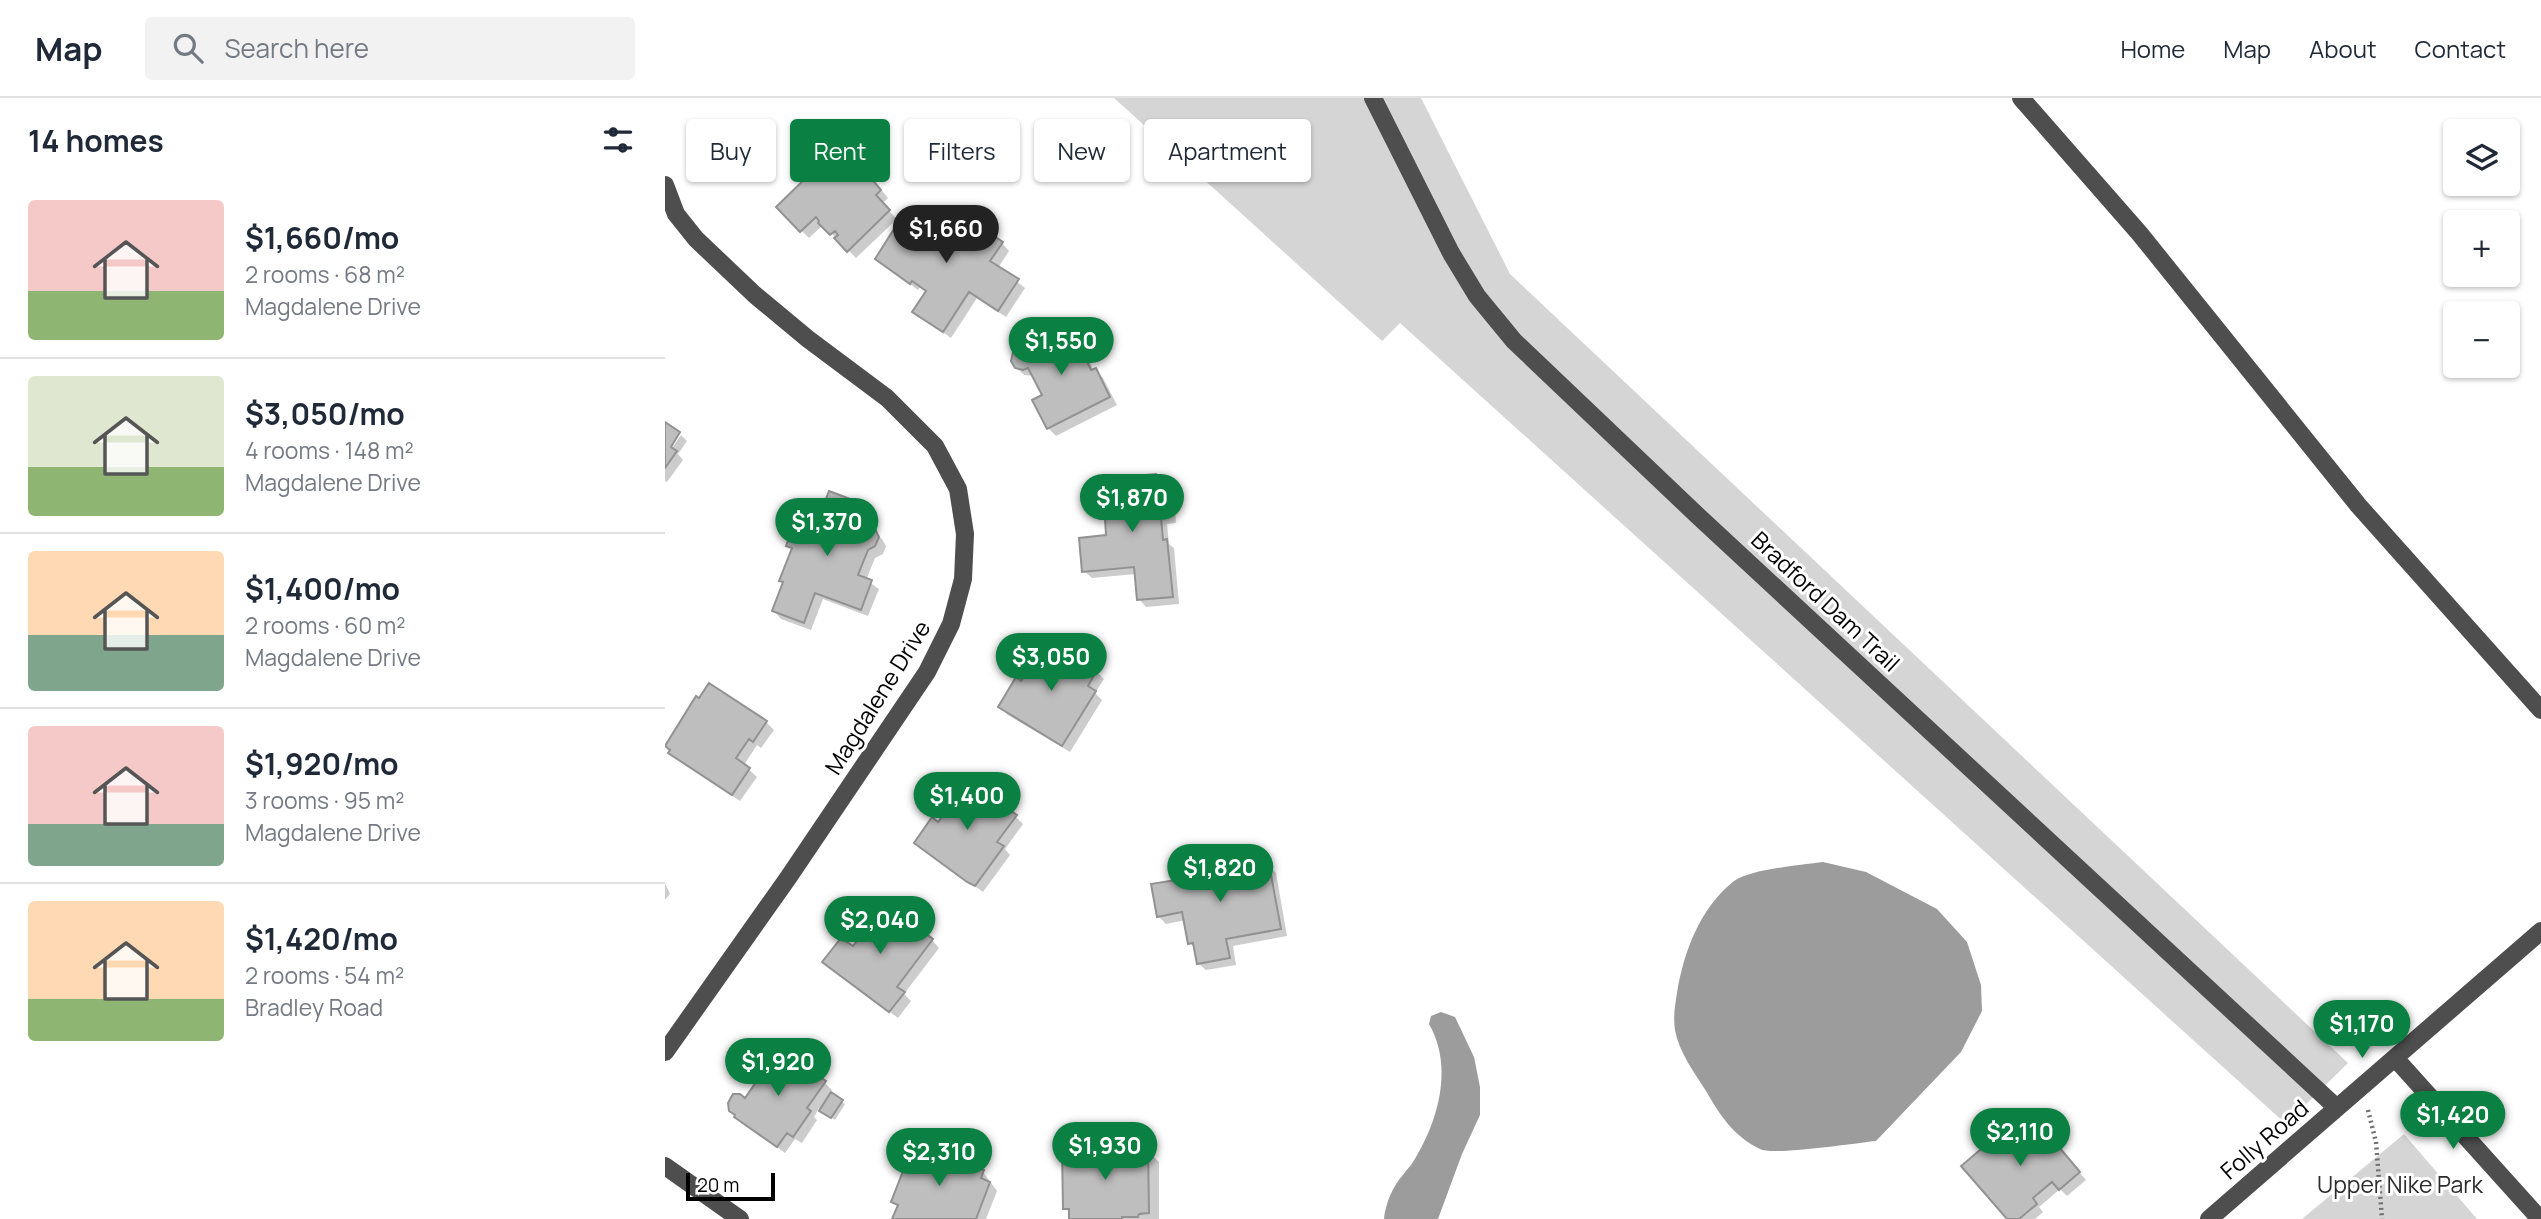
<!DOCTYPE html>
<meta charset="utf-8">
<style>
body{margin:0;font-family:Manrope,sans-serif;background:#f2f2f3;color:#1f2937;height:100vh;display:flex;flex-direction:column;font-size:26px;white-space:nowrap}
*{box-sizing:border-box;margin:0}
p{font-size:23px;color:#747a83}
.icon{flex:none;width:38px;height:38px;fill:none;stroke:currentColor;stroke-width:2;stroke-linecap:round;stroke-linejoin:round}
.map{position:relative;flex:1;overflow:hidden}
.drawer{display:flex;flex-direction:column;background:#fff;width:665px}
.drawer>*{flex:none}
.hud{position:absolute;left:21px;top:21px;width:665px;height:63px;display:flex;gap:14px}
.buttons{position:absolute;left:1778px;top:21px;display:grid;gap:14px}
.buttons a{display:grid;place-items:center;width:77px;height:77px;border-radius:7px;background:#fff;box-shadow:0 2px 5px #0004;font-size:35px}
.scale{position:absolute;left:21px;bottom:18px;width:89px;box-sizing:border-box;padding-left:7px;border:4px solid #000;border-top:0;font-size:19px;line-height:24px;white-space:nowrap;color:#000;-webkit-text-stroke:5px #fff;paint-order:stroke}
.price{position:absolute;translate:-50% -60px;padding:0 16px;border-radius:24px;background:#0b8043;color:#fff;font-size:23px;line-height:46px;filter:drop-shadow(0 2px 4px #0008)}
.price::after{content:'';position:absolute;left:50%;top:42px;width:21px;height:16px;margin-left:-10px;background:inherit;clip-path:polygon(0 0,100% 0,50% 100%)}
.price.on{background:#222;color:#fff}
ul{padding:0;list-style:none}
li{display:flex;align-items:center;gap:21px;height:175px;padding:0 28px}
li+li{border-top:2px solid #e0e1e3}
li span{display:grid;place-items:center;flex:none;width:196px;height:140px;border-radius:7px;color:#555}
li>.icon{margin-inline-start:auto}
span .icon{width:84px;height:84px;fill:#fffc;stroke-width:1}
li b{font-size:30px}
h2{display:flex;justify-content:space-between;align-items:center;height:84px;padding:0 28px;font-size:30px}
.chip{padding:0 24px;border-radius:7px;background:#fff;box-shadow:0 2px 5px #0004;font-size:24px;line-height:63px}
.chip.on{background:#0b8043;color:#fff}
header{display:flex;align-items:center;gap:42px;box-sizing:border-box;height:98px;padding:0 35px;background:#fff;border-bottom:2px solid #e0e1e3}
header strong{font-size:33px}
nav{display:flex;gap:38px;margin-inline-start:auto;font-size:24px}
.search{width:490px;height:63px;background:#f2f2f3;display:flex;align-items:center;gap:18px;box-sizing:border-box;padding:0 24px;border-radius:7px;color:#747a83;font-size:26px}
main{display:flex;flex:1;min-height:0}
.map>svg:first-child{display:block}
.green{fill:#d5d5d5}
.water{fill:#9c9c9c}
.shadow{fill:#0003}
.building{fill:#bebebe;stroke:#929292;stroke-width:2}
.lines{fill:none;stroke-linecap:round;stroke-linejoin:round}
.path{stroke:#707070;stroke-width:4.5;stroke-dasharray:2 3.5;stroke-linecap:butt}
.minor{stroke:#4e4e4e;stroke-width:18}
.labels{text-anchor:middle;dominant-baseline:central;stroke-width:6;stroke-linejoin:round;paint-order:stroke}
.street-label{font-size:23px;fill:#000;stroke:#fff}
.park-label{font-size:23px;fill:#2c2c2c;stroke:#fff}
</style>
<header>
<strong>Map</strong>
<div class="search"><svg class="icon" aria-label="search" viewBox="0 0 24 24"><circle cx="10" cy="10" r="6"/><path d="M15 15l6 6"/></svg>Search here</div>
<nav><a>Home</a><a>Map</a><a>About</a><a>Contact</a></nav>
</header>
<main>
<section class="drawer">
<h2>14 homes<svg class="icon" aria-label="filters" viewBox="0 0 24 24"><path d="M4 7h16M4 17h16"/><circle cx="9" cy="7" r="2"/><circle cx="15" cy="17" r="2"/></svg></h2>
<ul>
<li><span style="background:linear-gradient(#f6c9c9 65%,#8fb573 0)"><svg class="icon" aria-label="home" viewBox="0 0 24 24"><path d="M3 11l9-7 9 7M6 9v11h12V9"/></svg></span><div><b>$1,660/mo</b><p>2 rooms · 68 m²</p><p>Magdalene Drive</p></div></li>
<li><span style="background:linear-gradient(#dfe7d0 65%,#8fb573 0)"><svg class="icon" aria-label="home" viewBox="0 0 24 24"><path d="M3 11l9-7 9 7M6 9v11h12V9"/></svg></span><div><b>$3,050/mo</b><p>4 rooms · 148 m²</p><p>Magdalene Drive</p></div></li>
<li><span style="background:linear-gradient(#ffd9b3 60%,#7fa58c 0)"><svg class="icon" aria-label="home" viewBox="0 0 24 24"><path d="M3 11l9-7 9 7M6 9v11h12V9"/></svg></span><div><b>$1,400/mo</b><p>2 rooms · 60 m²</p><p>Magdalene Drive</p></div></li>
<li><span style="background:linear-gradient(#f6c9c9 70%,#7fa58c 0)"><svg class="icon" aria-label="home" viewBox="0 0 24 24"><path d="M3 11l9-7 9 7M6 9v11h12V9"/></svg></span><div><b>$1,920/mo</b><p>3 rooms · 95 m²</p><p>Magdalene Drive</p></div></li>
<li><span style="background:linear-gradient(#ffd9b3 70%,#8fb573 0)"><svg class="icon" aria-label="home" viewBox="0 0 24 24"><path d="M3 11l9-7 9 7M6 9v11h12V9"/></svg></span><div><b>$1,420/mo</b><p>2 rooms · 54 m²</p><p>Bradley Road</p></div></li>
</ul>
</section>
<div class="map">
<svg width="1876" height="1121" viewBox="0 0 1876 1121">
<rect width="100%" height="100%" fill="#fff"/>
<!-- green -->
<path class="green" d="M449 0H756L845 176 1683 965 1621 1026 735 225 717 243Z
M1739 1036 1812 1121H1637Z"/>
<!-- water -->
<path class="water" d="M1158 764 1201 774 1272 811 1302 844 1316 887 1317 913 1296 954 1211 1043C1191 1045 1108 1058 1095 1051 1068 1038 1055 1017 1041 993 1029 974 1014 954 1010 932 1008 919 1010 907 1012 895 1019 853 1035 810 1069 783 1086 771 1136 767 1158 764Z
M776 914 790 919 809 959 815 989V1017L797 1056 773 1121H719C720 1107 728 1087 738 1077 741 1072 745 1069 748 1064 773 1024 789 969 764 926L766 918Z"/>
<!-- shadow -->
<path class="shadow" d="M208 82 223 100 217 106 232 121 191 160 158 127 144 140 113 109Z
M255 123 286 134 337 145 344 153 333 170 360 190 341 219 312 200 286 240 250 214 262 194 255 189 253 192 220 168Z
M403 229 411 236 429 273 438 280 452 307 391 338 383 330 379 297 369 278 359 277 351 269Z
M16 337 22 343 13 356 18 362 2 384 0 383V355L2 357Z
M490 378 497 385 498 392 501 391 509 399 511 425 502 426 504 446 509 450 514 506 481 509 474 501 471 476 427 480 419 473 443 439 442 425 437 420Z
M203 410 210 417 205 431 217 441 221 448 218 456 210 460 201 482 214 491 203 518 158 501 146 532 116 521 109 513 119 485 116 482 128 452 123 447 138 427 158 413Z
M369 573H431L439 581 430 595 437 602 405 654 343 617 335 609Z
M101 624 109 632 96 650 92 647 79 667 92 679 75 703 13 662 5 655Z
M285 696 350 718 358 726 340 751 345 757 318 794 259 752 291 702Z
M585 761 592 768H603L611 775 622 838 568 848 571 867 541 872 533 865 531 851 525 845 521 822 501 826 493 818 525 781 545 766 554 776Z
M0 785 5 796 0 802Z
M267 842 274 850 239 896 246 903 233 920 159 864 188 850Z
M159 984 167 992 165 995 180 1006 170 1022 154 1010 149 1019 152 1022 137 1045 130 1041 120 1055 71 1019 81 1002Z
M1358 1027H1374L1421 1082 1402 1098 1395 1091 1374 1109 1378 1114 1370 1121H1344L1326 1054Z
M457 1048 462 1052H482L494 1064V1121H406V1116L400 1110Z
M318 1074 332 1093 321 1121H229L234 1110 228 1104Z"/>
<!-- building -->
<path class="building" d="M153 29 174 50 177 48 200 73 216 92 211 97 225 112 182 154 169 140 173 137 170 133 165 137 153 125 154 123 151 119 135 134 111 109 149 72 130 51Z
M241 112 254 121 259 114 285 131 295 116 338 144 325 163 354 181 333 213 304 194 278 234 247 214 261 193 247 183 245 186 210 161Z
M404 227 426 272 431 270 445 299 382 331 367 302 377 297 363 270 358 272 350 270 346 263 348 254Z
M0 324 15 334 6 349 12 353 0 370Z
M491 376 492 390H502L505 418 496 419 498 442 502 441 508 499 472 502 469 469 417 474 414 440 441 437 440 421H435L434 381Z
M164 393 204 408 197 426 210 431 214 439 210 448 203 452 193 477 207 482 196 512 150 495 139 525 107 513 118 484 114 483 127 450 121 448 130 422 137 425 144 407 157 411Z
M381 541 432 572 423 588 431 593 397 648 333 609 351 579 356 583 365 569 368 570 374 561 370 559Z
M44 585 102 623 88 644 84 641 71 660 85 670 67 697 3 655 5 652 0 648 31 598 34 600Z
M297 678 352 717 332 744 339 748 310 788 302 784 249 745 267 719 273 724 290 701 283 697Z
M537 759 546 764 548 775 556 774 554 765 585 759 587 769 604 766 616 831 561 841 565 860 532 866 528 845 523 846 517 814 492 819 486 786 523 780 521 768 528 760Z
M215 802 268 841 232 889 240 894 224 914 157 864 176 840 188 848 208 821 204 817Z
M109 948 161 983 142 1010 146 1013 128 1039 122 1035 112 1049 69 1019 70 1017 64 1013 63 1005 68 996H75L80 1000 98 974 93 971Z
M166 994 178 1002 166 1020 154 1013Z
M1367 1017 1415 1074 1394 1092 1387 1084 1368 1100 1372 1106 1354 1121H1342L1296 1068 1321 1047 1325 1052 1338 1041 1333 1035 1353 1019 1358 1025Z
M249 1045 319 1072 316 1080 325 1084 311 1121H227L233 1107 226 1104Z
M458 1046V1050H483L484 1115 474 1116 473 1119H457V1121H404V1111H398L397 1051 404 1052V1047Z"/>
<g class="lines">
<!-- path -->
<path class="path" d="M1703 1012 1711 1044 1717 1121"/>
<!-- minor -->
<path class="minor" d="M708 0 786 155 812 198 849 243 1033 418 1672 1010
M1356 0 1475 136 1693 407 1876 612
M0 87 11 116 31 141 90 197 143 241 222 300 270 348 293 391 300 436 298 481 286 526 262 574 123 780 0 954
M1730 960 1875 1121
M0 1068 75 1121
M1544 1121 1876 833"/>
</g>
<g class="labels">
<!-- street labels -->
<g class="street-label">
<text transform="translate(1161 503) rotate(43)">Bradford Dam Trail</text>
<text transform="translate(212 599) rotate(-58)">Magdalene Drive</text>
<text transform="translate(1599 1041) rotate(-41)">Folly Road</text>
</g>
<!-- park labels -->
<g class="park-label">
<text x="1735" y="1086">Upper Nike Park</text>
</g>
</g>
</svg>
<div class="buttons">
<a><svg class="icon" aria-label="layers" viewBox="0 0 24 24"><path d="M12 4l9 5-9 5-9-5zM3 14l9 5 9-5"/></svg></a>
<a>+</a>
<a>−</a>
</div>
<div class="scale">20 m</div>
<b class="price on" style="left:281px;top:167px">$1,660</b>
<b class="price" style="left:396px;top:279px">$1,550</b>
<b class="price" style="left:467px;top:436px">$1,870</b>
<b class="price" style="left:162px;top:460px">$1,370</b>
<b class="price" style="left:386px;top:595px">$3,050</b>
<b class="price" style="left:302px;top:734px">$1,400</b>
<b class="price" style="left:555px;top:806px">$1,820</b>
<b class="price" style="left:215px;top:858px">$2,040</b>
<b class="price" style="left:1697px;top:962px">$1,170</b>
<b class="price" style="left:113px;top:1000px">$1,920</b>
<b class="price" style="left:1788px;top:1053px">$1,420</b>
<b class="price" style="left:1355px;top:1070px">$2,110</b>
<b class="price" style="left:440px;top:1084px">$1,930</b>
<b class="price" style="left:274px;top:1090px">$2,310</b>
<div class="hud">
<a class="chip">Buy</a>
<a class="chip on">Rent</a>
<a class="chip">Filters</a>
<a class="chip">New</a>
<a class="chip">Apartment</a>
</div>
</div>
</main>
